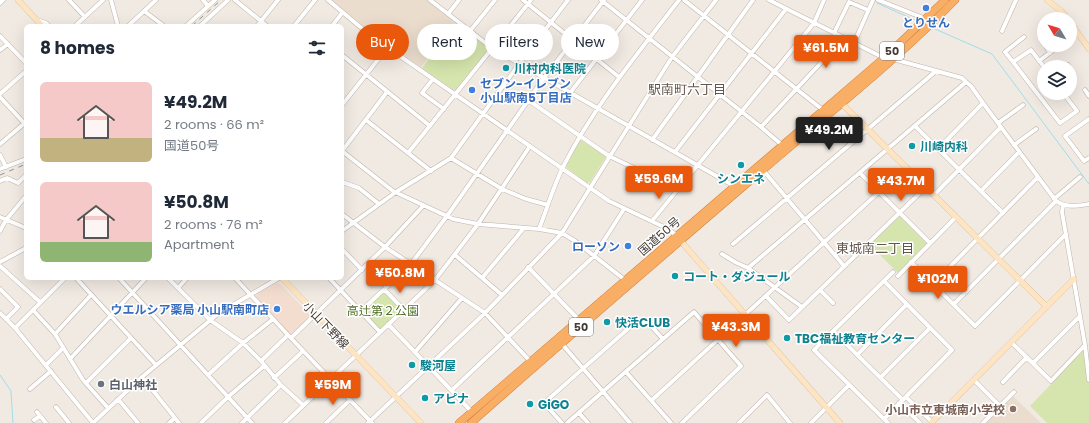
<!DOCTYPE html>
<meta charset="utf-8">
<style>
body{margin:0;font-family:Poppins,"Noto Sans JP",sans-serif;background:#f6f6f7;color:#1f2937;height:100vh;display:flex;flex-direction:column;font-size:15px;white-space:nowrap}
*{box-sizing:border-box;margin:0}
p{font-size:13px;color:#747a83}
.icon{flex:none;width:22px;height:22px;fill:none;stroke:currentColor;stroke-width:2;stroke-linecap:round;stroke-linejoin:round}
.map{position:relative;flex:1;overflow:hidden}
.side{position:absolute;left:24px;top:24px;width:320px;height:256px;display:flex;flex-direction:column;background:#fff;border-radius:6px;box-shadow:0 4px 16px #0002}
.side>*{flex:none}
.hud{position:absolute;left:356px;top:24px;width:380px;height:36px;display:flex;gap:8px}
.needle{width:26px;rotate:308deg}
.tools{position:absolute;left:1037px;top:12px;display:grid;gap:8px}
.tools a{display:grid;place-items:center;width:40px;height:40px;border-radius:50%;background:#fff;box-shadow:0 4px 16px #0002;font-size:20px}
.price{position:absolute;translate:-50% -34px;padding:0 9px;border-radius:4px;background:#ea580c;color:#fff;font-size:13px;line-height:26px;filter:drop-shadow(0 1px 2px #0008)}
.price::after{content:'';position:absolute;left:50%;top:24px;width:12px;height:9px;margin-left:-6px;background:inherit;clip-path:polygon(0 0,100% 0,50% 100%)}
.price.active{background:#222;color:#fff}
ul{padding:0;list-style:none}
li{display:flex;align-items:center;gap:12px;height:100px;padding:0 16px}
li span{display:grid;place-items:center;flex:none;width:112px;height:80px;border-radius:6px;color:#555}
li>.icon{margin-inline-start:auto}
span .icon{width:48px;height:48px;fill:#fffc;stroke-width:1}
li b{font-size:17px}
h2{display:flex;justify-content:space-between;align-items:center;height:48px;padding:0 16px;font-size:17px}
.tag{padding:0 14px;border-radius:18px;background:#fff;box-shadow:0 4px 16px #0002;font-size:14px;line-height:36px}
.tag.active{background:#ea580c;color:#fff}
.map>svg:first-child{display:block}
.commercial{fill:#f3ddce}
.education{fill:#eaddcd}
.green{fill:#d6e5ad}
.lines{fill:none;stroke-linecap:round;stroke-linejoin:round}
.stream{stroke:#a0dced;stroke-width:1}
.street-casing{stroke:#bfb3a9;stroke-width:5}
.secondary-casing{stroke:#d3b896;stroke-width:6}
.highway-casing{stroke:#d87f37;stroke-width:8}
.street{stroke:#fff;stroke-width:4}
.secondary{stroke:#fde4c2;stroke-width:5.5}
.highway{stroke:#f9ae66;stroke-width:7}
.rail{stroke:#939393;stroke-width:1;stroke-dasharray:5 5;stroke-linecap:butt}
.shop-dot{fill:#3f7fe0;stroke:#fff;stroke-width:1.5}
.culture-dot{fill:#0f9aa8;stroke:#fff;stroke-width:1.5}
.worship-dot{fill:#6b7280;stroke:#fff;stroke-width:1.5}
.education-dot{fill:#8d6e63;stroke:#fff;stroke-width:1.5}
.labels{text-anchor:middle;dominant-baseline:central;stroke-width:3;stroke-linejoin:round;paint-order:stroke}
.shield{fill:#fff;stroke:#7b7571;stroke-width:1}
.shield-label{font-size:11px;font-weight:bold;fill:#433a34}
.shop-label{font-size:12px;font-weight:bold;fill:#366cbe;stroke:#fff;text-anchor:end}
.culture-label{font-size:12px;font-weight:bold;fill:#0d838f;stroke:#fff;text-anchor:start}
.street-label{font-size:12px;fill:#433a34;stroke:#fff}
.park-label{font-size:12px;fill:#52722a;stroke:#fff}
.worship-label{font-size:12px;font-weight:bold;fill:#5b616d;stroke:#fff;text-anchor:start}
.education-label{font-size:12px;font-weight:bold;fill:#785e54;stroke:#fff;text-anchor:end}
.neighbourhood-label{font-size:13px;fill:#65564b;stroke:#fff}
</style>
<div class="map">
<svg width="1089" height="423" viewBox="0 0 1089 423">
<rect width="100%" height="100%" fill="#f1eae3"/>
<!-- commercial -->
<path class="commercial" d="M277 283 280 284 309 314V318L292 334 289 333 256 298 257 294Z"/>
<!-- education -->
<path class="education" d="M331 0H427L455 23 421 67 389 46Z
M1013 396 1041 423H986Z"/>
<!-- green -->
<path class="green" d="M456 23 488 47V50L456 90H453L422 68Z
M580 140H581L606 156V157L590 182 587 183 567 168 566 165Z
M898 216H900L927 243 898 273 869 244Z
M384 290 403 310 380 331 362 311Z
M1083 351 1089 382V423H1047L1030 406Z"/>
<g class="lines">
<!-- stream -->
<path class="stream" d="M877 3 917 21
M935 29 992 54 1089 184
M0 375 11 391 13 423"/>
<!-- street casing -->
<g class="street-casing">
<path id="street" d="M69 0 85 17
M111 0 118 26
M203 0 208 6
M235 0 267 26
M328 0 371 36 609 201 666 228 676 235
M430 0 492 48 734 186
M523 0 619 77
M601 0 761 127 782 145
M684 0 823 110
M769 0 884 58
M878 0 926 19
M0 3 3 0
M144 11 164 26
M448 14 459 0
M37 20 46 23 49 26
M75 26 103 0
M128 26 156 0
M186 26 215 0
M200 26 228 0
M257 26 278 0
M294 26 315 0
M332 26 342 13
M470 31 495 0
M1002 31 1016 0
M834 33 849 2 868 10
M0 36 26 63
M1070 37 1077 32
M801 39 826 58
M1044 39 1042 41 1044 44
M854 43 873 0
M1045 45 1050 53
M0 50 8 44
M342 55 430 126
M893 59 962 78 966 82 971 86 983 103 1056 201C1067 208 1076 206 1089 204
M1039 61 1060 45
M1013 62 1005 52 1024 37
M1044 67 1031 50 1013 62 1060 123 1077 111 1063 93
M1065 67 1068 65
M433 79 422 93 444 109
M1085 90 1089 96
M570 93 642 0
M0 94 26 71
M0 97 26 125
M528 100 609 156 678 189
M342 105 388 47
M1089 119 1065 136 1084 161 1089 158
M366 120 431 171
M998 123 1023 105
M915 126 1003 213
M761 127 844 38
M652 140 753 0
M0 144 26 122
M1014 145 1036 129
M938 149 983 103
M342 151 393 191 453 219 478 224 539 229 562 233 575 241 625 280
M342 151 387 92
M675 152 786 9
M408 153 531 0
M0 155 6 167
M451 158 502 189 526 199 548 205
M0 169 26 159
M763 170 844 266
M860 173 930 243
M0 181 7 178 18 183 26 175
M342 182 359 188 379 204
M981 191 1019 152
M934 195 1001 127
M1054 199 1080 177
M1063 205 1062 212 1085 345 1089 380
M342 214 385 247 485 313 531 362
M0 217 26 228
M652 221 814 23 824 0
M539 229C547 209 553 187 563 167 594 106 638 53 679 0
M0 231 6 220 26 196
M342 231 396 192 451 158 519 64 568 0
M733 244 936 71
M342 249 362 270
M722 254 735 262 748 268 802 307
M455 255 502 295
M0 262 26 248
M911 262 975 326 1066 234
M0 266 40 302
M528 267 579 320
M748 268 966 82
M898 276 956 217
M76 278 156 365
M119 278 252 423
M168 278 210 320 243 343 261 361 281 385 303 405
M235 278 288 335 372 423
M329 278 380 332
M482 278 524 228
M884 281 952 350 884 419
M933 284 1038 177
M178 288 187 278
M0 289 18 307 6 319
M384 289 404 310
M820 290 833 303
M766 296 789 320 926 187
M954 304 1056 201
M33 310 55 334 83 380 108 408
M361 311 411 264 447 216 544 78 604 0
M0 313 15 328 93 423
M388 324 472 412
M15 328 65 278
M833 331 903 400
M55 334 91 295
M291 338 385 247 423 206
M1011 342 1051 381 1085 345
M562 344 630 423
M415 352 462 298
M857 355 907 304
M70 359 146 278
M261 361 288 335
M1033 363 1080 316
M46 365 63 348
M626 372 671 423
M208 375 243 343 273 319
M142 377 179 423
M881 377 930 328
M274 378 303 351
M974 380 1000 406
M1003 382 1027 357
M86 383 131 338
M30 389 51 371
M452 390 594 256 624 209
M906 397 932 422
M118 399 138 423
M652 400 879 192
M899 403 920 423
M56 407 69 423
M37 412 46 423
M579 413 588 423
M34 420 40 416
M93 423 142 377 219 313 279 278
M169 423 175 418
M201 423 228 397 264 366
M242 423 281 385
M285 423 435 280 478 224 530 146
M326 423 350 400
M368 423 485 313 562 233 672 57 716 0
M562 423 544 403 638 320 652 327 663 339
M567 423 694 312 741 366 682 423
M739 423 767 395 790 423
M811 423 849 385
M888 423 814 350 893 272
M983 423 1014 392"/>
</g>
<!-- secondary casing -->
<g class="secondary-casing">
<path id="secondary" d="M18 0 42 26
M1047 0 1061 11 1068 19
M1070 22 1089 49
M839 101 1046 306
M678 238 840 423
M282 278 421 423
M931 423 1074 279"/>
</g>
<!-- highway casing -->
<g class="highway-casing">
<path id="highway" d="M459 423 884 58 945 0
M471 423C568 337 666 253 764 169 828 114 896 61 955 0"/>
</g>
<!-- street -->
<use href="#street" class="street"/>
<!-- secondary -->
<use href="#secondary" class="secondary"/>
<!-- highway -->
<use href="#highway" class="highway"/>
<!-- rail -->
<path class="rail" d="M192 26 221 0
M0 175 26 164"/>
</g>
<!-- markers -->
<g class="shop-dot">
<circle cx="926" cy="8" r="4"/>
<circle cx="472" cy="90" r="4"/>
<circle cx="628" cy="246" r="4"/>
<circle cx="277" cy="309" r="4"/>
</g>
<g class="culture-dot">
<circle cx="506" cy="68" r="4"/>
<circle cx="912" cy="146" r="4"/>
<circle cx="741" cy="165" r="4"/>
<circle cx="675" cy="276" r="4"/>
<circle cx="607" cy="322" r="4"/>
<circle cx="787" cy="338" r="4"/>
<circle cx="412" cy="365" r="4"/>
<circle cx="425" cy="398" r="4"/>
<circle cx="530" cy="404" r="4"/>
</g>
<circle class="worship-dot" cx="101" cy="384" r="4"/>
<circle class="education-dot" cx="1013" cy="409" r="4"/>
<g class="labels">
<!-- shield labels -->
<g class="shield">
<rect x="880" y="42" width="24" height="18" rx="3"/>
<rect x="569" y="318" width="24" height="18" rx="3"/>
</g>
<g class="shield-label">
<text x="892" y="51">50</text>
<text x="581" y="327">50</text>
</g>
<!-- shop labels -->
<g class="shop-label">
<text x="926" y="22" text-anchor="middle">とりせん</text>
<text x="480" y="83" text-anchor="start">セブン-イレブン<tspan x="480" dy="14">小山駅南5丁目店</tspan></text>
<text x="620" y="246">ローソン</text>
<text x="269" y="309">ウエルシア薬局 小山駅南町店</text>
</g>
<!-- culture labels -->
<g class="culture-label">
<text x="514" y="68">川村内科医院</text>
<text x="920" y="146">川崎内科</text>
<text x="741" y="178" text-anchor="middle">シンエネ</text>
<text x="683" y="276">コート・ダジュール</text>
<text x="615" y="322">快活CLUB</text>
<text x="795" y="338">TBC福祉教育センター</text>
<text x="420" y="365">駿河屋</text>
<text x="433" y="398">アピナ</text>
<text x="538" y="404">GiGO</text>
</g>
<!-- street labels -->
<g class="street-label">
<text transform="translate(659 236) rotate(-41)">国道50号</text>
<text transform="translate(326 325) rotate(46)">小山下野線</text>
</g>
<!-- park labels -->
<g class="park-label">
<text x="383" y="310">高辻第２公園</text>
</g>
<!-- worship labels -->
<g class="worship-label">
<text x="109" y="384">白山神社</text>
</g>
<!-- education labels -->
<g class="education-label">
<text x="1005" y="409">小山市立東城南小学校</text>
</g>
<!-- neighbourhood labels -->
<g class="neighbourhood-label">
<text x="687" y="89">駅南町六丁目</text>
<text x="875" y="248">東城南二丁目</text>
</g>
</g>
</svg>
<div class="tools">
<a><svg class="needle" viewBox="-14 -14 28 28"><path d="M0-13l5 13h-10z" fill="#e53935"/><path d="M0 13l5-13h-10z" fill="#747a83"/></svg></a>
<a><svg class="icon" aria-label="layers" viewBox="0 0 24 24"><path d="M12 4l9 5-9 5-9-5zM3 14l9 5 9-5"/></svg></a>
</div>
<b class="price" style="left:826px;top:69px">¥61.5M</b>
<b class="price active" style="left:829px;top:151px">¥49.2M</b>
<b class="price" style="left:659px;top:200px">¥59.6M</b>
<b class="price" style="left:901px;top:202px">¥43.7M</b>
<b class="price" style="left:400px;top:294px">¥50.8M</b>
<b class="price" style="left:938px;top:300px">¥102M</b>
<b class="price" style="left:736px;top:348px">¥43.3M</b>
<b class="price" style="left:333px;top:406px">¥59M</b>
<div class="hud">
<a class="tag active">Buy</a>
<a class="tag">Rent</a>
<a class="tag">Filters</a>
<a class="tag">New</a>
</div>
<section class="side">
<h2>8 homes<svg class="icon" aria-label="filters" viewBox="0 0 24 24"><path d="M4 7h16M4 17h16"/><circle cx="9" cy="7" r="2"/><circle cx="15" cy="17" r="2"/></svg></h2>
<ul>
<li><span style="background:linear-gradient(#f6c9c9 70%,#c2b280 0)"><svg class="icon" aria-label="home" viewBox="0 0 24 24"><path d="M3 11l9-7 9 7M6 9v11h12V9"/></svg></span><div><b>¥49.2M</b><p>2 rooms · 66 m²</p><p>国道50号</p></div></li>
<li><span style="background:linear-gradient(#f6c9c9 75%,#8fb573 0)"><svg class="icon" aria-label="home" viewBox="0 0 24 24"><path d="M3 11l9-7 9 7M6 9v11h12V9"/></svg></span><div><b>¥50.8M</b><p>2 rooms · 76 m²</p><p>Apartment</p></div></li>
</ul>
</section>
</div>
